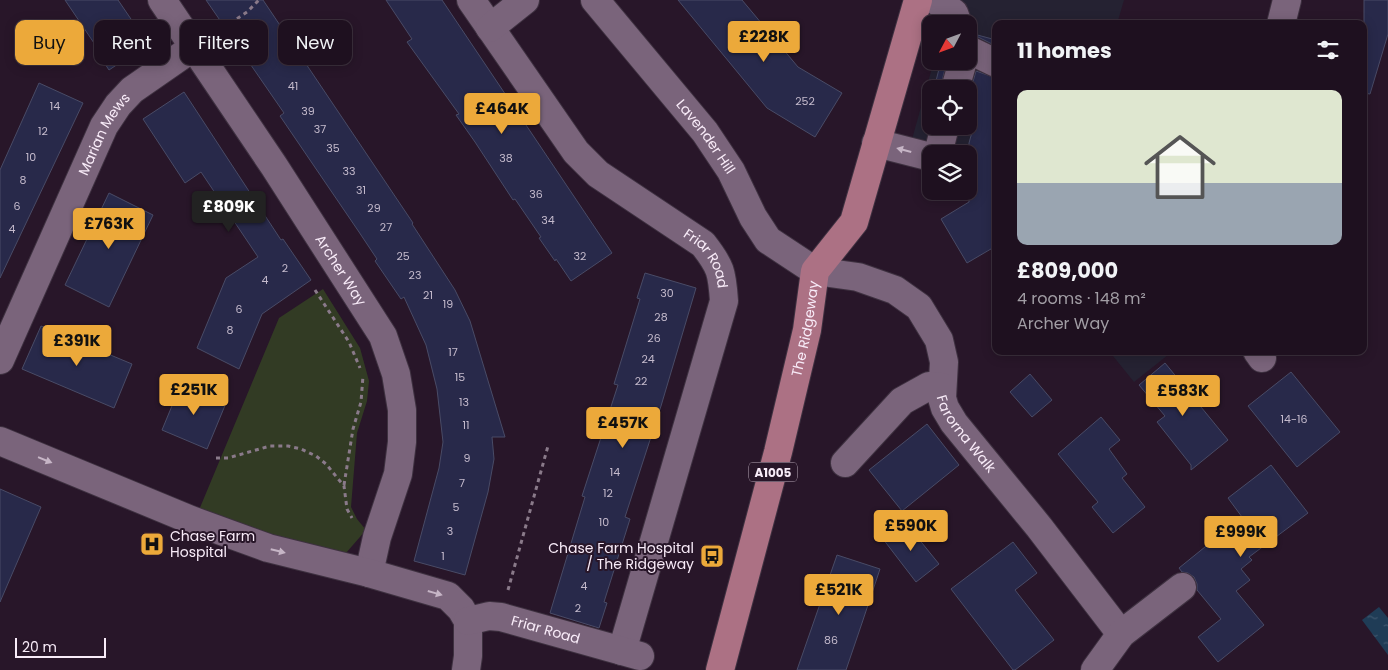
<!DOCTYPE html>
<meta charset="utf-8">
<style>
body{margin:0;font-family:Poppins,sans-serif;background:#261928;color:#f1f3f6;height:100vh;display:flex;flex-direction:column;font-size:19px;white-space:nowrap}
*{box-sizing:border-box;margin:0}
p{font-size:16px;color:#a19da4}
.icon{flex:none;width:28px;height:28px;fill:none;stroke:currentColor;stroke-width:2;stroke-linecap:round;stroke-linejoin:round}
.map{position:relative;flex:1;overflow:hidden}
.details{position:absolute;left:992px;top:20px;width:375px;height:335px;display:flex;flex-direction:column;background:#1e101f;border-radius:10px;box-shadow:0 2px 12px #0003,0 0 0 1px #3c303d}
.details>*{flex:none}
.banner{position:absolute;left:15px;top:20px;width:475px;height:45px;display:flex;gap:10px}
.needle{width:32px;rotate:229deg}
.controls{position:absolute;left:922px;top:15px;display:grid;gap:10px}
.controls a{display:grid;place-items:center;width:55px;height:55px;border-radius:10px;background:#1e101f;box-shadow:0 2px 12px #0003,0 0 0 1px #3c303d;font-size:25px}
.scale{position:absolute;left:15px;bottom:12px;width:91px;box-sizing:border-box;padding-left:5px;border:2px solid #f8ebf8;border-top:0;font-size:14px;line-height:18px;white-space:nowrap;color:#f8ebf8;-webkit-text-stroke:4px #281629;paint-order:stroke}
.price{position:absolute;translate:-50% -42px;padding:0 11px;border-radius:5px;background:#eca93a;color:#111;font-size:16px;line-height:32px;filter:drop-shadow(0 1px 2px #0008)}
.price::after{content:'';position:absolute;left:50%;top:30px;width:15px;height:11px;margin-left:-8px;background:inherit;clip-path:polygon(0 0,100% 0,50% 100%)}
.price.selected{background:#222;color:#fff}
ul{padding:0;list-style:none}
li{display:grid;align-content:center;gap:10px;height:265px;padding:0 25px}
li+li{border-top:1px solid #3c303d}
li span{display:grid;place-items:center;height:155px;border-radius:10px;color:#555}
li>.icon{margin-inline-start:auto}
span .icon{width:90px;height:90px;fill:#fffc;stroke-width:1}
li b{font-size:21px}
h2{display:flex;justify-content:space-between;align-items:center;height:60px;padding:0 25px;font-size:21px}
.pill{padding:0 18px;border-radius:10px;background:#1e101f;box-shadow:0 2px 12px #0003,0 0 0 1px #3c303d;font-size:18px;line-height:45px}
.pill.selected{background:#eca93a;color:#111}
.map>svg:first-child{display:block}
.commercial{fill:#252232;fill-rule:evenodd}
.park{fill:#323b24}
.water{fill:url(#water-ripples)}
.building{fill:#28294a;stroke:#494b66}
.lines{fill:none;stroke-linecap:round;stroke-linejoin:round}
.minor-casing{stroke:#3e3140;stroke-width:30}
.major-casing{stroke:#3e3140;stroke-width:30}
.path{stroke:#8a7a8a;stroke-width:3;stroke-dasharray:4 4;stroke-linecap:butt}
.minor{stroke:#7a647b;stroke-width:28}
.major{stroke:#ac7184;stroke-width:28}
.oneway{fill:#c6b5c6}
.labels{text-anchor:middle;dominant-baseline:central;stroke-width:4;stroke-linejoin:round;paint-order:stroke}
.number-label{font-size:11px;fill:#c4bacc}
.shield{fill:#281629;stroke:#baabba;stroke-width:1}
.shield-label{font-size:12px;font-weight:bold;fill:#f8ebf8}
.street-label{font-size:14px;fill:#f8ebf8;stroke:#281629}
.poi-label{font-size:14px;fill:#f8ebf8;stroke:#281629;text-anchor:start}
</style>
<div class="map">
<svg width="1388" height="670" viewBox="0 0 1388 670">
<defs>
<pattern id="water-ripples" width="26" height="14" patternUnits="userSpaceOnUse" patternTransform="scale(1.25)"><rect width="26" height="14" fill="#1f3c56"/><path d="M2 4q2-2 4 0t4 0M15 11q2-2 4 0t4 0" fill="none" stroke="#40586f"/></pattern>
</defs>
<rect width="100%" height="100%" fill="#281629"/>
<!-- commercial -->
<path class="commercial" d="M951 0H1124L1117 24H996V210L986 197 969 186V154H931V172L905 164 934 61H969V24ZM931 89H969V126H931Z
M1109 351H1173L1134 382Z"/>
<!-- park -->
<path class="park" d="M323 289 360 348 369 381 367 401 357 433 351 507 357 519 366 530 346 553 262 535 199 510 279 318Z"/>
<!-- water -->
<path class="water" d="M1379 607 1388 618V655L1362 620Z"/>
<!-- building -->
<path class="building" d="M65 0H118L148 44 109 70 94 47 96 46Z
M206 0H263L413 223 412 224 455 290 470 321 505 437H492L494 459 488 492 465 575 414 561 439 468 443 442 437 389 426 345 404 297 401 299 375 261 377 259 359 232 280 116 284 113Z
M386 0H442L612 253 571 281 556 259 555 261 539 238 541 237 515 199 513 200 475 142 456 115 459 114 407 42 412 39Z
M678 0H742L798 67 842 93 815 137 767 108Z
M1364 0H1388V34L1370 94 1364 93Z
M970 33 996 40V46L976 36 969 35Z
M941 61H947L940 89H934Z
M976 71 996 78V246L967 263 941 219 969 202V143L974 125 969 123V96Z
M39 83 83 103 0 278V170Z
M184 92 281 240 283 239 311 280 262 314 239 369 197 348 226 278 258 257 201 172 185 183 143 119Z
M109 193 153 215 109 307 65 285Z
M645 273 696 288 661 406 625 517 630 519 604 602 607 603 599 628 550 613 585 497 582 496 618 385 614 384 640 299 637 298Z
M41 326 132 364 114 408 22 369Z
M1165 363 1228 440 1191 470V465L1157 422 1165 416 1139 385Z
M1291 372 1340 432 1297 467 1248 406Z
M1030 374 1052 400 1032 417 1010 392Z
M181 384 226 403 207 449 162 430Z
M1101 417 1120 440 1109 449 1127 474 1122 478 1145 507 1113 533 1092 507 1098 502 1058 454Z
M927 424 959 465 902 511 869 470Z
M1271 465 1308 513 1249 557 1252 560 1241 569 1250 580 1236 591 1264 625 1218 662 1198 637 1221 619 1197 590V584L1194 577 1188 573 1182 572 1179 568 1242 517 1228 498Z
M0 489 41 507 0 602Z
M905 522 939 564 916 582 883 539Z
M1013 542 1037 573 1015 590 1054 640 1015 670H1013L951 589Z
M837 555 880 569 862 623 846 670H797Z"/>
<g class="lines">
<!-- minor casing -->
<g class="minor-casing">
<g id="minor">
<path id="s1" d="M162 0 274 166 383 336 396 374 402 410V442L398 474 377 537 369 573"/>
<path id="s2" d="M471 0 576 152 598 174 703 244C721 267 722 272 724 301L622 651"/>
<path id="s3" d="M595 0 705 132 731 171 753 217 768 240 815 271 858 277 895 290 919 307 939 340 944 362 942 398 945 408 954 423 1039 527 1121 634"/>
<path d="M935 0 954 13 958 24"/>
<path d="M1281 24 1287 0"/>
<path d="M490 28 525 0"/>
<path d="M969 50 996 63"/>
<path d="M955 89 963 61"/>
<path d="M876 143 931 157"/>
<path d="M938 154 945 126"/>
<path d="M1257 351 1262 358"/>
<path id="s4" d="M0 360 104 126 118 105 132 90 194 47"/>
<path d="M0 441 191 520 268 548 369 573 448 596 461 609 468 621V656L466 670"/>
<path d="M845 463 902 401 929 386 942 387"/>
<path id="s5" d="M468 621 489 616 501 617 640 656"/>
<path d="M1095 670 1121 634 1182 587"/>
</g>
</g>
<!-- major casing -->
<g class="major-casing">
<g id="major">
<path id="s6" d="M720 670 778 452 807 330 815 271 854 222 918 0"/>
</g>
</g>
<!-- path -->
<path class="path" d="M217 32 247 12 259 0
M315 290 349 342 360 368
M216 458H228L270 446H288L301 449 316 456 326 464 344 486 347 509 352 518
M344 485 353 429 361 402 363 376
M508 590 548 446"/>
<!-- minor -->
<use href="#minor" class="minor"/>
<!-- major -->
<use href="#major" class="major"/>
</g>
<!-- one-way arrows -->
<defs><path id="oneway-solid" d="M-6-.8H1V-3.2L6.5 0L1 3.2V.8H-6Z" transform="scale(1.25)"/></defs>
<g class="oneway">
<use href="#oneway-solid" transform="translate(904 150) rotate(-165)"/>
<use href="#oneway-solid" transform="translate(45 460) rotate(22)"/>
<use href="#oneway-solid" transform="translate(278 551) rotate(14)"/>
<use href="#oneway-solid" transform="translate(435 593) rotate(16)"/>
</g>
<!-- icons -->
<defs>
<g id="hospital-square" transform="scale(1.25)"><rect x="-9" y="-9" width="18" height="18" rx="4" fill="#eca93a" stroke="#281629"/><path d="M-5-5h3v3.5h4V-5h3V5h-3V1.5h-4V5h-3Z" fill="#111"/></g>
<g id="bus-square" transform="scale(1.25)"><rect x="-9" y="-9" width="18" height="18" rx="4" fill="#eca93a" stroke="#281629"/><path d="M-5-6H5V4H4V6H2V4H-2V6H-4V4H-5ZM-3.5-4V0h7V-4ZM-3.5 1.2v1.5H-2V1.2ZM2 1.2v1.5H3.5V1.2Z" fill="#111"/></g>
</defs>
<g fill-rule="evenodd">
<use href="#hospital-square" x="152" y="544"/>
<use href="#bus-square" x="712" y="556"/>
</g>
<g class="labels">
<!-- number labels -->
<g class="number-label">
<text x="293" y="86">41</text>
<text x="805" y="101">252</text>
<text x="55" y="106">14</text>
<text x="308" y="111">39</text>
<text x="320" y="129">37</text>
<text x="43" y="131">12</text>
<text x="333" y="148">35</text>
<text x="31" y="157">10</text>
<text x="506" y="158">38</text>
<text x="349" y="171">33</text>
<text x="23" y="180">8</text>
<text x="361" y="190">31</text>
<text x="536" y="194">36</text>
<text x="17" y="206">6</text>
<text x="374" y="208">29</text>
<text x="548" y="220">34</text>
<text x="386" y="227">27</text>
<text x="12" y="229">4</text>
<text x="403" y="256">25</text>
<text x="580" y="256">32</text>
<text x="285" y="268">2</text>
<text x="415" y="275">23</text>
<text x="265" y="280">4</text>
<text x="667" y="293">30</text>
<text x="428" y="295">21</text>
<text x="448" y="304">19</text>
<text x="239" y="309">6</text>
<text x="661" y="317">28</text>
<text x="230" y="330">8</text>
<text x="654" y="338">26</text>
<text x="453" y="352">17</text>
<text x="648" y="359">24</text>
<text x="460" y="377">15</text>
<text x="641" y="381">22</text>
<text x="464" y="402">13</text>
<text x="1294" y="419">14-16</text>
<text x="466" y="425">11</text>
<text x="467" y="458">9</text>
<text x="615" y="472">14</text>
<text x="462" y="483">7</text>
<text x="608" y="493">12</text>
<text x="456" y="507">5</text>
<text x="604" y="522">10</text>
<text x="450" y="531">3</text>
<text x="443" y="556">1</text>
<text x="584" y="586">4</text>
<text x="578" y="608">2</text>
<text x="831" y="640">86</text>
</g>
<!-- shield labels -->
<rect class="shield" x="749" y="462.5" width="48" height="19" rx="4"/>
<g class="shield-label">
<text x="773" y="472">A1005</text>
</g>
<!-- street labels -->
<g class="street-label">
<text stroke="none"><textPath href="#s4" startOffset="249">Marian Mews</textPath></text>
<text stroke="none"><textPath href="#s3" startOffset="176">Lavender Hill</textPath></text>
<text stroke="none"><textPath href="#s2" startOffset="356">Friar Road</textPath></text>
<text stroke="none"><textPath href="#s1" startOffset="324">Archer Way</textPath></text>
<text stroke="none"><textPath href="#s6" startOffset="352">The Ridgeway</textPath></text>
<text stroke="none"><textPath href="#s3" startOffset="606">Farorna Walk</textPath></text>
<text stroke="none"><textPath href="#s5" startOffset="80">Friar Road</textPath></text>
</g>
<!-- poi labels -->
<g class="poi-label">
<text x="170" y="536">Chase Farm<tspan x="170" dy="16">Hospital</tspan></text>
<text x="694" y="548" text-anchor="end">Chase Farm Hospital<tspan x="694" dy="16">/ The Ridgeway</tspan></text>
</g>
</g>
</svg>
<div class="controls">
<a><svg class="needle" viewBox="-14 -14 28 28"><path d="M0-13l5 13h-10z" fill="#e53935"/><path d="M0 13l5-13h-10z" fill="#a19da4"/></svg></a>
<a><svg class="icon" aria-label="locate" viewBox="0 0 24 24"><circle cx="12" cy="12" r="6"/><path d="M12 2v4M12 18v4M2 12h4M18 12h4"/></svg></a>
<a><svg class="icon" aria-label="layers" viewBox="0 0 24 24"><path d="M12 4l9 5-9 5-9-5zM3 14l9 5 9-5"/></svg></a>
</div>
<div class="scale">20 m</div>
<b class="price" style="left:764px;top:63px">£228K</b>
<b class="price" style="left:502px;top:135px">£464K</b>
<b class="price selected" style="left:229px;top:233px">£809K</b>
<b class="price" style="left:109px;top:250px">£763K</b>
<b class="price" style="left:77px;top:367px">£391K</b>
<b class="price" style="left:194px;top:416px">£251K</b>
<b class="price" style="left:1183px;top:417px">£583K</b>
<b class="price" style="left:623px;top:449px">£457K</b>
<b class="price" style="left:911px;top:552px">£590K</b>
<b class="price" style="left:1241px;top:558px">£999K</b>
<b class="price" style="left:839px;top:616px">£521K</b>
<div class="banner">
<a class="pill selected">Buy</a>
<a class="pill">Rent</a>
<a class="pill">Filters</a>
<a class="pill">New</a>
</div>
<section class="details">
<h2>11 homes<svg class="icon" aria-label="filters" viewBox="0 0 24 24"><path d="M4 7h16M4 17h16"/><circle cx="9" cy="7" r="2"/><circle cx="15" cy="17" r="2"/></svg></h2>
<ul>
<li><span style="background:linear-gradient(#dfe7d0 60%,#9aa5b1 0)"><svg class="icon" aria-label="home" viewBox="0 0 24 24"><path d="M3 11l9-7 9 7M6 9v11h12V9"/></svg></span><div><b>£809,000</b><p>4 rooms · 148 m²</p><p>Archer Way</p></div></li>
</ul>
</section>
</div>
